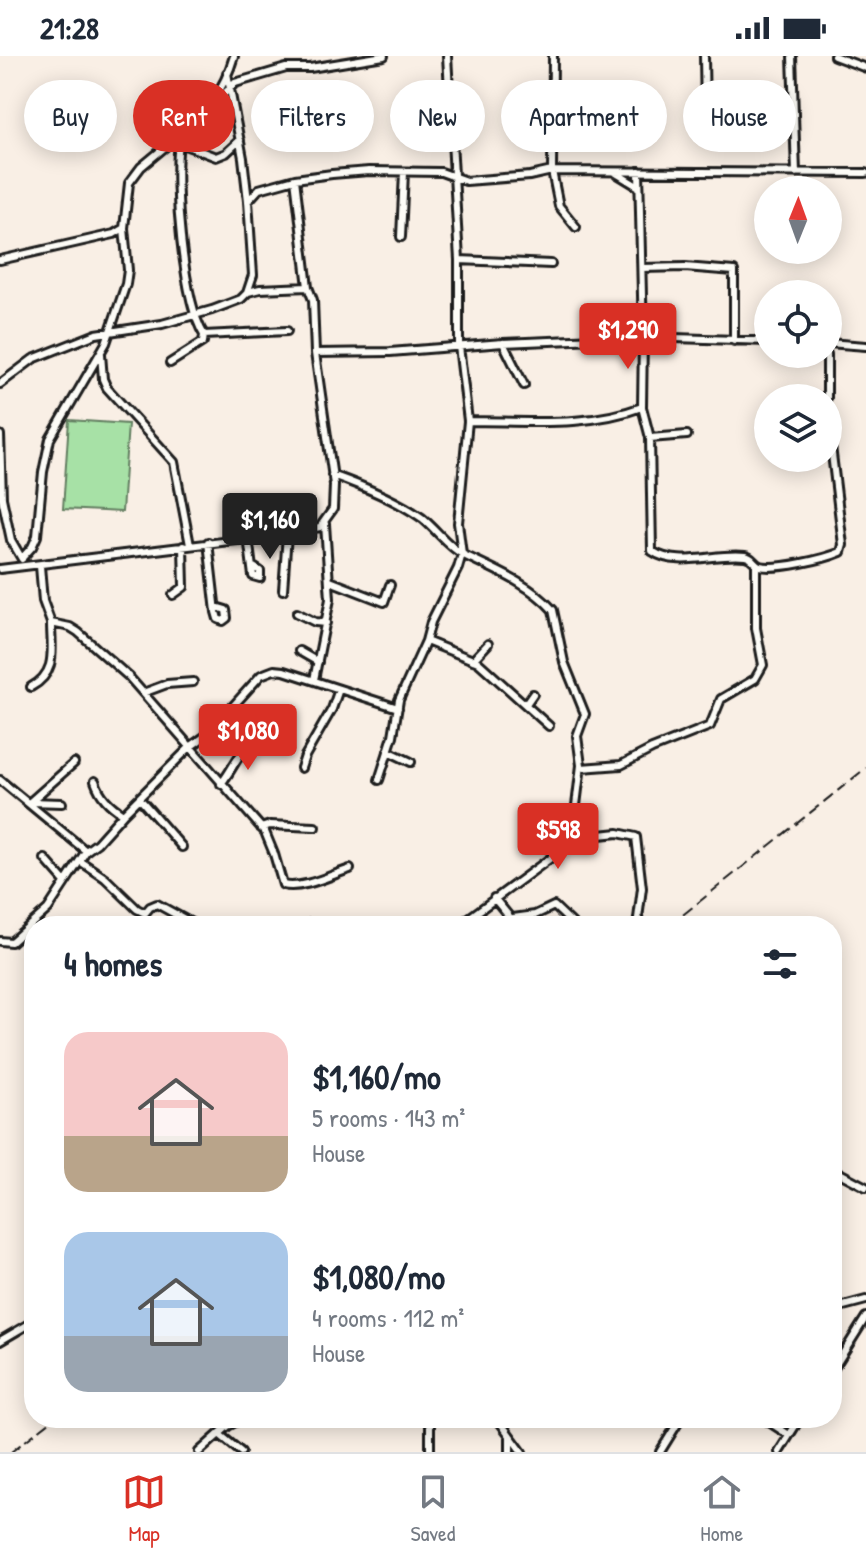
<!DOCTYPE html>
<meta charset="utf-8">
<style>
body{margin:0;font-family:"Patrick Hand",sans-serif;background:#f6f6f7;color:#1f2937;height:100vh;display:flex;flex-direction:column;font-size:30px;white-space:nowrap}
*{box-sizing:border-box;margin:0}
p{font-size:26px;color:#747a83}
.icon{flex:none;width:44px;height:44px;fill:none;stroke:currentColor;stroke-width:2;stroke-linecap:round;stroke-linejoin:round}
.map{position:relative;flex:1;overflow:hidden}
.side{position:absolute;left:24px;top:860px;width:818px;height:512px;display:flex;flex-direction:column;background:#fff;border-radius:32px;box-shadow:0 4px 20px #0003}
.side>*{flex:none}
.guide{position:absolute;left:24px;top:24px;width:818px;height:72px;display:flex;gap:16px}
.needle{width:52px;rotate:1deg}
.tools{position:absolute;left:754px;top:120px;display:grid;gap:16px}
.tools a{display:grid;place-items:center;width:88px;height:88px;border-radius:50%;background:#fff;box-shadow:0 4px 20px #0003;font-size:40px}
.price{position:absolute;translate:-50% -68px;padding:0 18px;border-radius:8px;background:#d93025;color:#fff;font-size:26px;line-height:52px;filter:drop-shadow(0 2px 4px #0008)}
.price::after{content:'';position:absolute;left:50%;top:48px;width:24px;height:18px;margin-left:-12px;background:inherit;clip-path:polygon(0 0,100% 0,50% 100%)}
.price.selected{background:#222;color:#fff}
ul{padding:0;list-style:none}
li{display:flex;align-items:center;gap:24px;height:200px;padding:0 40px}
li span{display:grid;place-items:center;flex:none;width:224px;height:160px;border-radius:24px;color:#555}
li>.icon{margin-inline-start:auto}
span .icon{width:96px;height:96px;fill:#fffc;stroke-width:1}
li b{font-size:34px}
h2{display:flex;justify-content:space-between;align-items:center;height:96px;padding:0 40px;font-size:34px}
.chip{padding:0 28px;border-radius:36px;background:#fff;box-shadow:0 4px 20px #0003;font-size:28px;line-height:72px}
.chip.selected{background:#d93025;color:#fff}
.status{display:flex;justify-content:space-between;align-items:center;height:56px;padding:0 40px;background:#fff;direction:ltr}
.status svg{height:22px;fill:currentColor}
.tab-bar{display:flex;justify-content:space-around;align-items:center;height:112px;border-top:2px solid #e0e1e3;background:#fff;font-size:22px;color:#747a83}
.tab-bar a{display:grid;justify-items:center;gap:4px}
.tab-bar .selected{color:#d93025}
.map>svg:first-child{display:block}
.green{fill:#a7e1a6;stroke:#627e61;stroke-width:2}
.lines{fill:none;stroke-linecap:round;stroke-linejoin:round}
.minor-casing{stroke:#1c1c1c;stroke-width:12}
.minor{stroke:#fdfcf7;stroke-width:6}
.rail{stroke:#1c1c1c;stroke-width:2;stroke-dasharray:12 6;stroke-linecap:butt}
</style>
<div class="status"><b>21:28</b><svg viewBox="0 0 49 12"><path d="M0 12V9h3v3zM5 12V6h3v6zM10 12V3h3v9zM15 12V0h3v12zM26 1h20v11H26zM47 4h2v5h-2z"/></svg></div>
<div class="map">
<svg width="866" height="1396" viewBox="0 0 866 1396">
<rect width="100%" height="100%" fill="#f9efe5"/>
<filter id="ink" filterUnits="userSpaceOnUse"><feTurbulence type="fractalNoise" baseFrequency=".0125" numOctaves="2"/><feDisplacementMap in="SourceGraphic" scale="16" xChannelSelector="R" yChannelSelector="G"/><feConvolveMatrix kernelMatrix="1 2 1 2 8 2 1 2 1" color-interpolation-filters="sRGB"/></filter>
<g filter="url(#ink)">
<!-- green -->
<path class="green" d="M69 364 128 368 122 456 63 453Z"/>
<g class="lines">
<!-- minor casing -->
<g class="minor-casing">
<path id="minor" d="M234 0C224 35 204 61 176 82L179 87C173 127 183 245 204 279L287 275
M553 0 552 115 559 150 576 171
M704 0 705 58
M792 0 796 117
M834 0 866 12
M215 42 221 41 235 27 286 12H310L384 0
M553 45 606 50
M553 71 596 78 630 74
M179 87 216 101 226 97 240 84
M639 115 643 281 642 351 650 382 652 495C678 513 716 496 745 500 753 501 754 508 760 510 777 514 825 503 841 496L843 489 828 365
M616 117 639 131
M248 145 259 133 295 123 332 118 369 115 441 116 466 125 530 120 552 115 866 117
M401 181 404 116
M0 204 114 178 124 172
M459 204 551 208
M642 212 685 211 734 215V285
M248 236 260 233 308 231
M503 287 524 329
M828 287 866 290
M315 297 390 296 503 287 643 281 768 285
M101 298 103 323 107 332 174 406 190 489
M827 298V342
M170 307 203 286 204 279
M0 328 33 303 96 278 162 268 212 254 241 243 247 237 253 219 248 145 243 102 227 17
M468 365C527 365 586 372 642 351
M0 379 2 442 11 484 22 503
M650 382 687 379
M332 419C360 429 398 445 422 462 436 473 448 491 464 499 495 514 530 528 553 554L564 606 585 658 577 680 581 709 572 782 567 790 458 870
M248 481 253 520 260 522V515L252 510
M208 486 216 556 218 563 223 565 227 562 226 554 216 551
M22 502 32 491 37 480 43 416 50 383 106 287 126 228 128 214 124 172 129 127 141 111 176 82
M40 510 43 545 51 567 70 571 78 576 129 621 265 776 274 798 283 829C302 834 331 819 350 813
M0 513 287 478 320 471 333 453 334 429 315 297 313 244 308 231 295 123
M330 525 384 546 390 529
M283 534 287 478
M173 539 184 531 183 490
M297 557 315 566 326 567
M426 585 478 606 549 670
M299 595 318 606
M473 604 488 588
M314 624 330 543 325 468
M31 631C58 616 51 594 51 567
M143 637 167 628 193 626
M526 648 533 638
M388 695 411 706
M301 712 305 700 332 653 339 633
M581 712 621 709 652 693 710 670 721 643 755 623 763 609 756 572V508
M0 724 86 795
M379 724 393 680 399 644 426 585 431 566 458 512 462 498 458 467 468 365 459 290V204L447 0
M95 725C100 740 109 749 123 758
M221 728C233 713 238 697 252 685
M140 743 182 791
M30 746 74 707
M30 746 62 747
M261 772 270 769 315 771
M572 782 618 777 636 781 642 832 637 870
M45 803 65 826
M80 805 105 822 137 853 145 857 150 851 157 848 197 870
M494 842 517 870
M513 862 535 859 554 850 575 870
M311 867 313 870
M0 885 11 886 48 853 86 795 97 787 123 758 190 691 207 679 261 619 274 614 284 615 398 652
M832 1113 866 1131
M832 1253 866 1244
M0 1285 34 1265
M832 1315 866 1261
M497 1362 522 1396
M763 1362 789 1379
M219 1378 241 1396
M510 1380V1396
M199 1396 228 1370 243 1362
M430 1396V1362
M660 1396 681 1362
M779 1396 800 1362"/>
</g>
<!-- minor -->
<use href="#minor" class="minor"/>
<!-- rail -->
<path class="rail" d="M669 870 866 712
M11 1396 55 1362"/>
</g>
</g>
</svg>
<div class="tools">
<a><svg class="needle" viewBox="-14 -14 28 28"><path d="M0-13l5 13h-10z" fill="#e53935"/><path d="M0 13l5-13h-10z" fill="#747a83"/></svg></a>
<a><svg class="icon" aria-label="locate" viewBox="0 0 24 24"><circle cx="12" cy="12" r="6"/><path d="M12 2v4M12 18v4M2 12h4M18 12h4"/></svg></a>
<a><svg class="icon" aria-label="layers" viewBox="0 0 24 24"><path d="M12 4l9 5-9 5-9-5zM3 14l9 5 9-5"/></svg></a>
</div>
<b class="price" style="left:628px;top:315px">$1,290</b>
<b class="price selected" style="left:270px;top:505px">$1,160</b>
<b class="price" style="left:248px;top:716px">$1,080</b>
<b class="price" style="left:558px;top:815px">$598</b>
<div class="guide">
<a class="chip">Buy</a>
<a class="chip selected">Rent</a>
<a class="chip">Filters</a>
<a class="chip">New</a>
<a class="chip">Apartment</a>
<a class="chip">House</a>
</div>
<section class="side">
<h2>4 homes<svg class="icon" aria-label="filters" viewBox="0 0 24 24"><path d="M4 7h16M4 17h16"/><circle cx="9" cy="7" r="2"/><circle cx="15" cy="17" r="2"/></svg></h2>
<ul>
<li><span style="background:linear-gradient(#f6c9c9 65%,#b9a48a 0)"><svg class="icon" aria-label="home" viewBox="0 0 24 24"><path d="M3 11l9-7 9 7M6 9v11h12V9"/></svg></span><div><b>$1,160/mo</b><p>5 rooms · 143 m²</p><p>House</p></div></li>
<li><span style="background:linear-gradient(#a9c7e8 65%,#9aa5b1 0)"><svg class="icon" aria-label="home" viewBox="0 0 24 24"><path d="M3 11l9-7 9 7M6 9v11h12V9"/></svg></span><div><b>$1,080/mo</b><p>4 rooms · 112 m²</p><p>House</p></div></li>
</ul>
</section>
</div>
<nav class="tab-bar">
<a class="selected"><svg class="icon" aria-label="map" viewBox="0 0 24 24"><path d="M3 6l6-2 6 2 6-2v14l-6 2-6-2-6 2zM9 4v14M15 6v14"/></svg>Map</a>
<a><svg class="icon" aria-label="saved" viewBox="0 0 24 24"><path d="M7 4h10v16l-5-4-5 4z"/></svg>Saved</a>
<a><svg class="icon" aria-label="home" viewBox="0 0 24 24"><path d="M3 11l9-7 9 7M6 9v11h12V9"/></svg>Home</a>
</nav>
